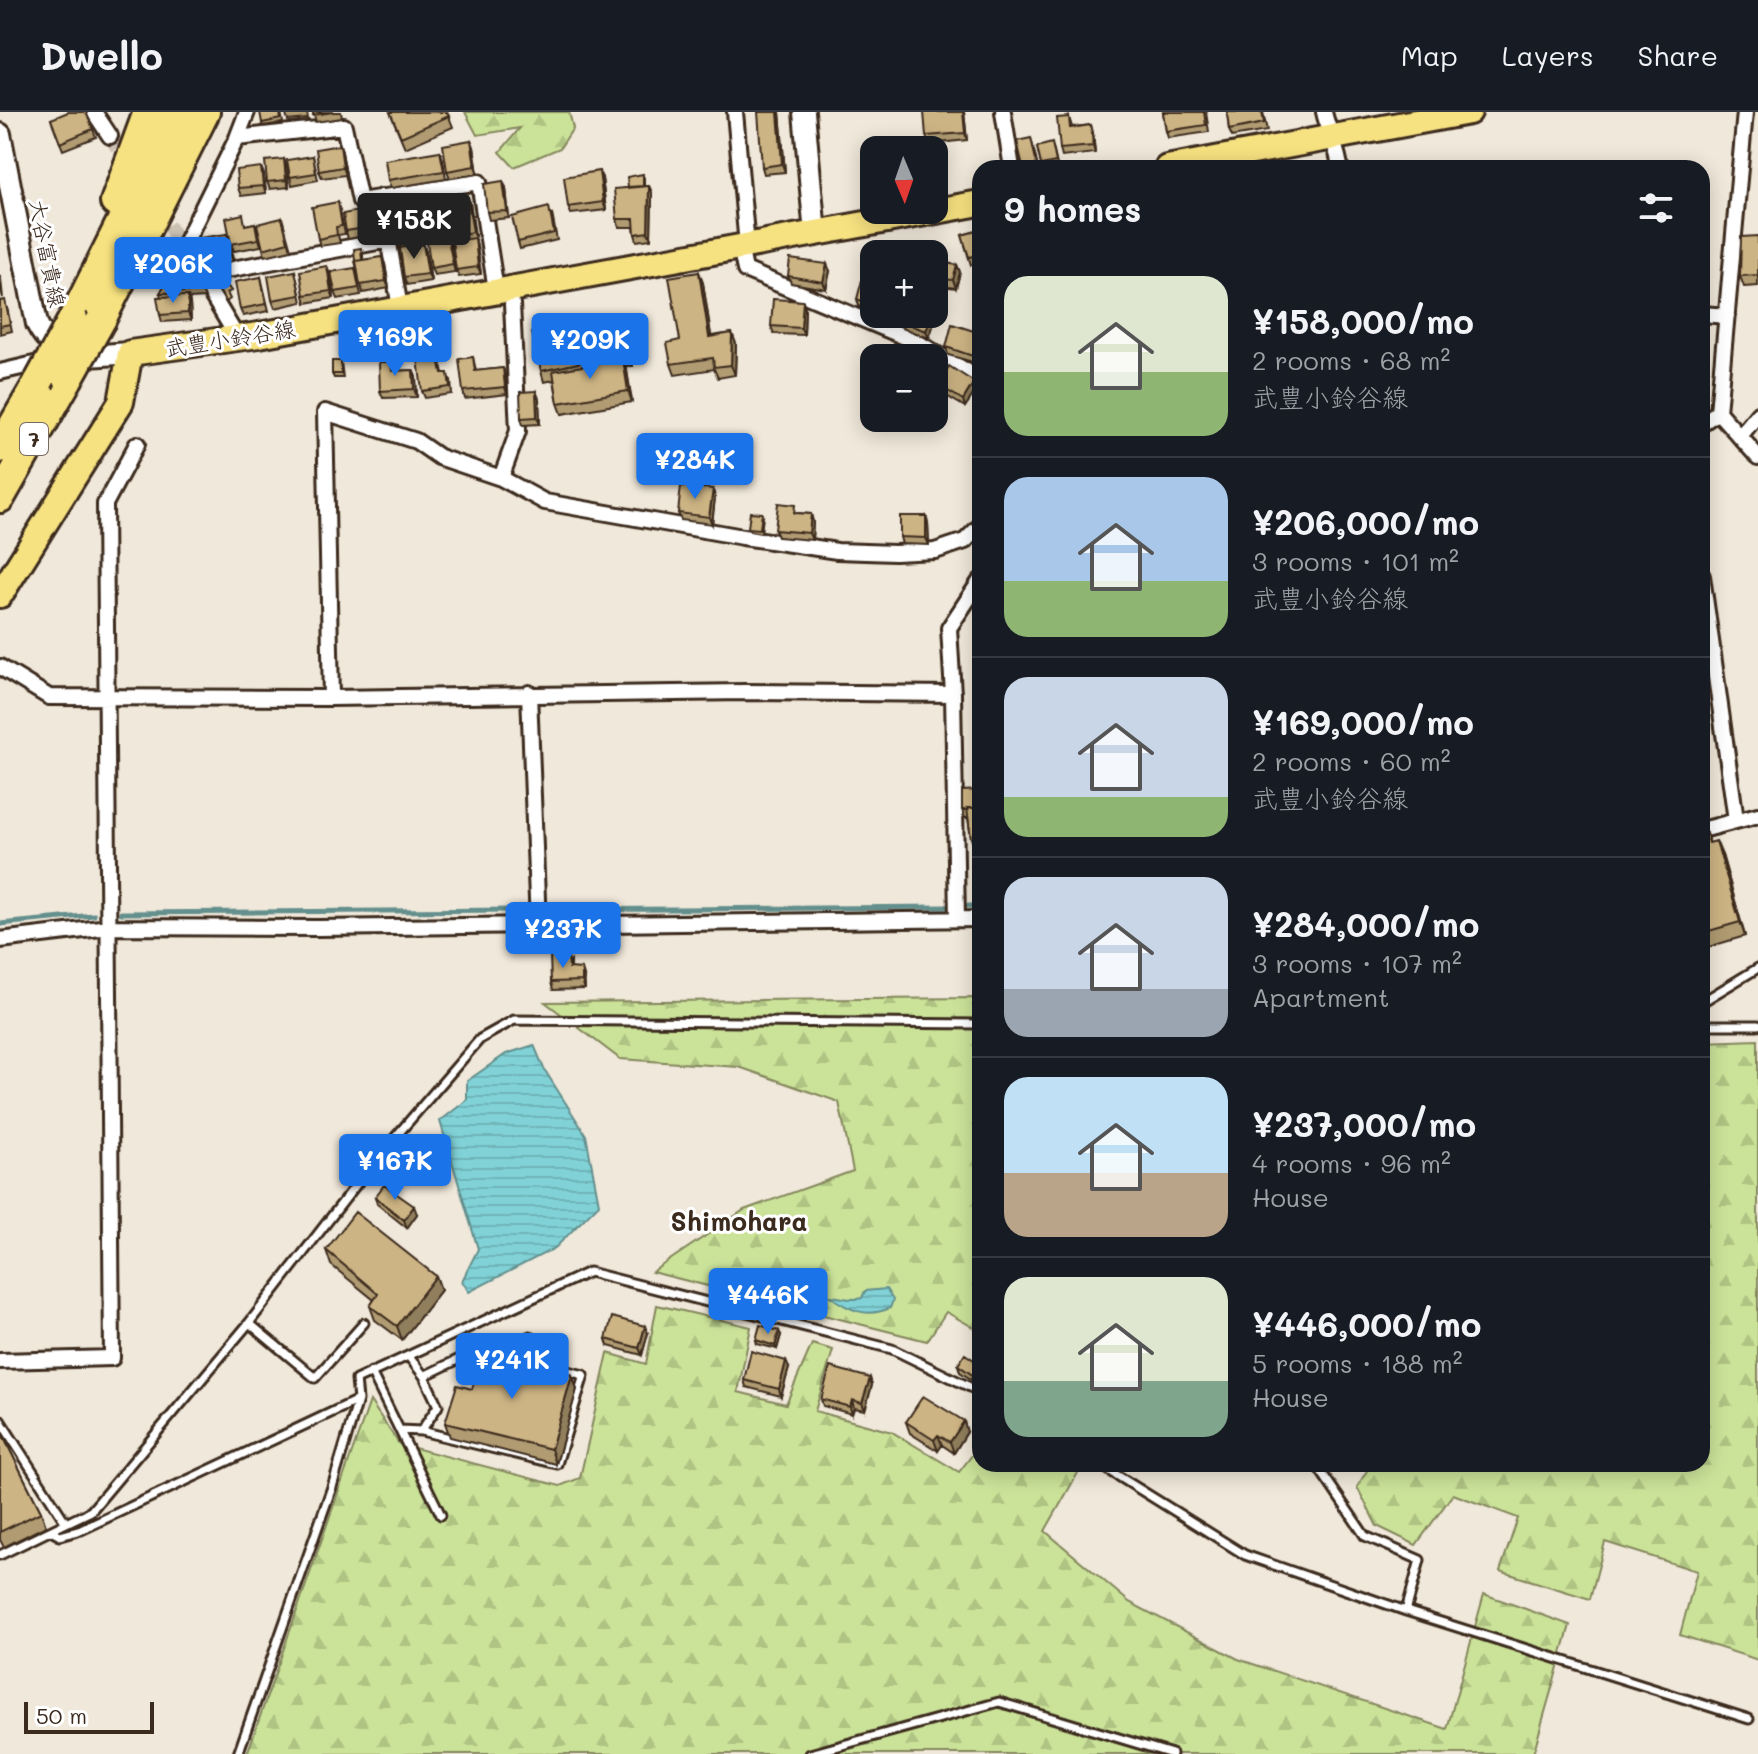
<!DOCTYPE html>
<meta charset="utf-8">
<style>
body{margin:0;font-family:Mali,"Klee One",sans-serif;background:#20242c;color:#f1f3f6;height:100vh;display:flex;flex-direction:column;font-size:30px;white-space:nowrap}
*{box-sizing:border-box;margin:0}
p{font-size:26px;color:#9ea1a6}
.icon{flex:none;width:44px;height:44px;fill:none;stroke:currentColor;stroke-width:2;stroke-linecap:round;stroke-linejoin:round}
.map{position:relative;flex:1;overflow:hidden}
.side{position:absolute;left:972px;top:48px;width:738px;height:1312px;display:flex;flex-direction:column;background:#171b24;border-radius:24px;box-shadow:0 4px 20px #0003}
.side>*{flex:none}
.needle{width:52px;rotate:178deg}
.controls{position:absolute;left:860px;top:24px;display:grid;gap:16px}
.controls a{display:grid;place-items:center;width:88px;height:88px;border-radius:16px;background:#171b24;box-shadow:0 4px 20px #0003;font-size:40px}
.scale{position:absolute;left:24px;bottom:20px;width:130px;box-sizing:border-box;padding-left:8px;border:4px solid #3b2a1e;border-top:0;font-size:22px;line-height:28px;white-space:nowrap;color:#3b2a1e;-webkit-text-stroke:6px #fff;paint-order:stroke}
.price{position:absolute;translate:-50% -68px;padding:0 18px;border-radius:8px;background:#1a73e8;color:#fff;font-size:26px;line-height:52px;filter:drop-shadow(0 2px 4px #0008)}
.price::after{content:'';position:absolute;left:50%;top:48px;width:24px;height:18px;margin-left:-12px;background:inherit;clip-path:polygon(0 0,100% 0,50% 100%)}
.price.current{background:#222;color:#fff}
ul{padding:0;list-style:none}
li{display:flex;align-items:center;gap:24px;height:200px;padding:0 32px}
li+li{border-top:2px solid #363941}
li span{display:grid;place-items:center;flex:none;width:224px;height:160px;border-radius:24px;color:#555}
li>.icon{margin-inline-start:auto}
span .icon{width:96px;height:96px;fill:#fffc;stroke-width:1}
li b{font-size:34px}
h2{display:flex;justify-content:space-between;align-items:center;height:96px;padding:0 32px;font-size:34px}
header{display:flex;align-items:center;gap:48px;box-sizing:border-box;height:112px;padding:0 40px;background:#171b24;border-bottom:2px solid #363941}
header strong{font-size:38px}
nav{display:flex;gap:44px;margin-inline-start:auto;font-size:28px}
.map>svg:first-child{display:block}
.forest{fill:url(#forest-firs);stroke:#83865c;stroke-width:2}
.water{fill:url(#water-rules);stroke:#648f8d;stroke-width:2}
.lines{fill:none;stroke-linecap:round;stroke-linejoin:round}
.stream{stroke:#648f8d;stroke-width:5}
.street-tunnel{stroke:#ccc2b4;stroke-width:14;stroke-dasharray:14 7;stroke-linecap:butt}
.lane-casing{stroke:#3b2a1e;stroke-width:13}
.street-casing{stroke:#3b2a1e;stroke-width:20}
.secondary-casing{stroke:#3b2a1e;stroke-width:26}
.primary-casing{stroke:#3b2a1e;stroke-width:30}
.highway-casing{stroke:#3b2a1e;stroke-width:34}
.lane{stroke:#fff;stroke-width:7}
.street{stroke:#fff;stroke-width:14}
.secondary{stroke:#fff;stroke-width:20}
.primary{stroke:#f7e281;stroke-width:24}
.highway{stroke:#f7e281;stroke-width:28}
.highway-bridge-casing{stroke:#3b2a1e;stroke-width:34;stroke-linecap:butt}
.highway-bridge{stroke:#f7e281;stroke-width:28}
.wall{fill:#b09b72;stroke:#3b2a1e;stroke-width:2}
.shaded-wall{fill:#907e5c;stroke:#3b2a1e;stroke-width:2}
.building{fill:#cdb484;stroke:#3b2a1e;stroke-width:2}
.labels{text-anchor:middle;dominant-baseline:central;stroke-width:6;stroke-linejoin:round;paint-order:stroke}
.shield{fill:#fff;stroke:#766a62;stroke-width:2}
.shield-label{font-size:20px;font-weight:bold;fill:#3b2a1e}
.street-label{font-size:22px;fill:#3b2a1e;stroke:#fff}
.quarter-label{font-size:26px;font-weight:bold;fill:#3b2a1e;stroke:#fff}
</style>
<header>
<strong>Dwello</strong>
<nav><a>Map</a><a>Layers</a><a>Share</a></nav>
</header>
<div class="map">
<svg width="1758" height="1642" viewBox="0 0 1758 1642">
<defs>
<pattern id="forest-firs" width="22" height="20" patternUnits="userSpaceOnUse" patternTransform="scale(2)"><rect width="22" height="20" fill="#cbe399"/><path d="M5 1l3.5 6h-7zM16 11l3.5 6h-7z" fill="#afc383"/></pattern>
<pattern id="water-rules" width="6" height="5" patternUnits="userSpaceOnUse" patternTransform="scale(2)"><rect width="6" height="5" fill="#80d2d7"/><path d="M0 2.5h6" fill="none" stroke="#70b4b8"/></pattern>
</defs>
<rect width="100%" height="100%" fill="#f0e8da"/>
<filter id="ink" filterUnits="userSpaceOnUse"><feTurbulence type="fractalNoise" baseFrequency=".0125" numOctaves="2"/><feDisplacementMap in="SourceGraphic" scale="16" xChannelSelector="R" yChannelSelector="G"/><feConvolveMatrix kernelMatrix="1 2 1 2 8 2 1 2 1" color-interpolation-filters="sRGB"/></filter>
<g filter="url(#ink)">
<!-- forest -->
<path class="forest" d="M465 0H569L573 16 560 36 514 55 500 40 520 16 477 23Z
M980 886V1219L946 1200 927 1229 652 1160 744 1098 853 1059 839 990 739 955 620 947 545 890Z
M1758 928V1548L1680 1523 1697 1459 1605 1430 1590 1487 1500 1459 1518 1406 1453 1382 1416 1433 1377 1414 1357 1375 1371 1352H1702V930Z
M657 1193 751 1215 738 1280 786 1292 812 1232 833 1238 815 1299 892 1320 959 1360 980 1333V1352H1068L1079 1359 1045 1419 1129 1490 1238 1547 1447 1617 1484 1482 1570 1513 1533 1642H247L370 1289 399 1332 560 1374 580 1366 608 1241 646 1252Z"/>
<!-- water -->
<path class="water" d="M534 933 544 957 586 1023 599 1092 555 1136 469 1180 462 1169 478 1137 440 1009 467 988V969L506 942Z
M886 1177 893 1188 890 1196C867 1206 850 1199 830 1184 843 1185 850 1189 862 1186L865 1179Z"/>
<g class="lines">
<!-- stream -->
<path class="stream" d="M968 794H980
M545 798 947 795
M121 801 521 798
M0 812 94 803"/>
<!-- street-tunnel -->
<path class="street-tunnel" d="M110 24 129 55
M156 96 183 135"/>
<!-- lane casing -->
<g class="lane-casing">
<path id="lane" d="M1702 890 1758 856
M1702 913H1758
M249 1211 315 1266 364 1211
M498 1241 530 1224
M409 1245 424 1264 438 1294 421 1319
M371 1260 441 1403
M0 1308 66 1411
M400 1318 421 1319 557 1352 584 1263 480 1237 424 1264
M1099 1352 1245 1443 1406 1499 1749 1607
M1316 1352 1365 1424 1420 1448 1406 1499
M51 1419 60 1424 81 1418 358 1288 356 1268 589 1160 892 1237 980 1280
M0 1443 91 1399 249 1211 373 1051 480 927 514 908 980 912
M238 1642 332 1375 358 1288
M810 1642 999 1590 1172 1642"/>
</g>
<!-- street casing -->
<g class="street-casing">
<path id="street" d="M94 0 110 24
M735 0 747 134
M1003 0 1012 56
M1324 0C1328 19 1339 39 1340 56
M1745 0 1718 300 1758 345
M237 26 344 14 360 89 479 70 496 178
M381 85 400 196
M740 134 745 158 917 230 980 267
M200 163 388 128
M1702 202 1727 204
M237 225 183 135 237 26 247 0
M0 260 47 249
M1702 311 1718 300
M1740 324 1758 302
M501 366 518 319 512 192
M1702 464 1736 708
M0 555 49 585 331 586 745 580 953 582
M529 581 538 813
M331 586 325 300 416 329 439 345 501 366 545 390 743 425 837 439 895 441 935 439 965 429 980 414
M1702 718 1758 703
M957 807 953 582 949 516 980 469
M0 828 109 815 319 816 980 807
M0 1249 112 1246 105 392 137 332"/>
</g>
<!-- secondary casing -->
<g class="secondary-casing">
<path id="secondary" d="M804 0 815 122
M0 22 37 212C58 253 91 243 130 241"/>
</g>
<!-- primary casing -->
<g class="primary-casing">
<path id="primary" d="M1167 56 1469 0
M0 483 121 290 130 241 259 223 980 91"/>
</g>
<!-- highway casing -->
<g class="highway-casing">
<path id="highway" d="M115 90 148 0
M73 207 176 0
M101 208 205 0
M0 336 39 269
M0 386 68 267"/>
</g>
<!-- lane -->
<use href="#lane" class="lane"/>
<!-- street -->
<use href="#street" class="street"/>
<!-- secondary -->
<use href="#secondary" class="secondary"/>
<!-- primary -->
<use href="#primary" class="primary"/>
<!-- highway -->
<use href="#highway" class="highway"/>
<!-- highway-bridge casing -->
<g class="highway-bridge-casing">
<path id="highway-bridge" d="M68 267 101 208
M39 269 73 207"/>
</g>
<!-- highway-bridge -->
<use href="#highway-bridge" class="highway-bridge"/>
</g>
<!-- wall -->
<path class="wall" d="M86 0 96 25 63 38 51 7Z
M281 0 283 11 263 14 262 11Z
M285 0H307L308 7 288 9Z
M313 0H341L342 6 316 10Z
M390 0H447L453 15 405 36Z
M780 0 785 60 764 62 762 55Z
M964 0 967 28 929 32 926 24Z
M1163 0H1206L1209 20 1168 26 1166 19Z
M1227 0H1263L1267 19 1232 25 1229 18Z
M1069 5 1072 15 1091 13 1093 21 1095 41 1062 45 1060 37Z
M1031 26 1038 56H1023Z
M471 28 474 35 478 62 450 66 447 59Z
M340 33 342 40 346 63 322 66 319 59Z
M1037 35H1053L1057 53 1042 56Z
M440 39 443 47 446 67 391 76 388 68Z
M313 44 318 68 292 73 290 65Z
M284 47 287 55 289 75 270 77 267 70Z
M264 62 266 81 241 84 238 76Z
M602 66 606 98 571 102 568 95Z
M644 66V74H649L652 81 651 127 637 129 635 122 634 115H619L617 107 628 75Z
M506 76 509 106 489 108 487 100Z
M470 91 481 162 459 165 456 158 463 128 460 121 452 122 449 115Z
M369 97 375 122 348 127 346 119Z
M416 97 424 131 401 136 398 128Z
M340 98 345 122 338 123 340 131 320 134 318 127Z
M445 100 449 123 428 127 425 119Z
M552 102 557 128 520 137 518 130Z
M282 106 291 138 265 144 263 137Z
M255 111 261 134 234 139 231 132 246 113Z
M980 118V151L971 153 962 123Z
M227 122 230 129 233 149 204 153 201 146Z
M1758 124V174L1744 175 1740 164Z
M448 127 451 134 455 160 434 163 431 156Z
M423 132 426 139 431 169 407 173 404 165Z
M363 140V148L382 145 385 152 389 176 363 181 355 149Z
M934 149 957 153 960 160 956 176 934 173Z
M355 156 361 183 338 187 335 180Z
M295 159 302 190 275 196 272 188Z
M830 159 826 177 791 171 788 164Z
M699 160 703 171 711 224 732 221 736 232 735 263 718 266 714 257 675 263 671 252 680 228Z
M330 161 334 186 306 191 304 183Z
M261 165 269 199 243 204 240 197Z
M874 173V200L859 194 857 187Z
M202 179 205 186 189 187 190 191 191 208 162 210 160 203 161 185 160 181Z
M0 189 7 195 12 219 0 222Z
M803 189 805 196 804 223 774 222 771 214Z
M878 202H890L889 207Z
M936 205 929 226 902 216 900 209Z
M980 221V260L976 259 973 250 948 243 946 235Z
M578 222 585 254 622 248 633 241V254H626L632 290 562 302 558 291 554 268 544 270 541 259Z
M383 224 385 244 367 246 364 239Z
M439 245 443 261 451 268 452 282 425 286 422 279Z
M473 245 476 259 503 256 505 263 507 282 465 287 463 279Z
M341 249 343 266H334L332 262Z
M391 250 394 259 413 258 416 265 417 285 383 286 380 279Z
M974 270 977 277 965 295 940 280 938 273Z
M536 279 539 287 540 312 523 313 521 306Z
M715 385 712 412 681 408 678 401Z
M797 401 811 402 813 410 812 428 778 425 775 418Z
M926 404 928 411 929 433 902 432 900 425Z
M763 405 761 421 750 419 748 416Z
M980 678V740H976L971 726 968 706H965L962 698Z
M1702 715 1710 731 1722 743 1745 824 1702 837Z
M571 849V856L584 864 585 877 553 878 551 870Z
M375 1085 417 1102 407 1116 377 1092Z
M326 1138 436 1164 441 1178 402 1228 375 1208 370 1194 374 1188 331 1153Z
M648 1221 642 1243 608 1234 606 1227Z
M781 1223 777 1237 757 1232 756 1228Z
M980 1252V1273L960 1260 958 1253Z
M789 1256 781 1284 746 1275 744 1268Z
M572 1263 577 1277 556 1352 450 1325 445 1311 472 1277Z
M870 1266 872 1273 865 1298 854 1296 852 1302 823 1294 821 1287Z
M906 1310 967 1320 954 1341 942 1333 938 1339 910 1321Z
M0 1318 41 1400 46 1414 4 1435 0 1428Z"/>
<!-- shaded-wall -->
<path class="shaded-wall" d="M778 0H780L785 60 782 52Z
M963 0H964L967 28 965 21Z
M1091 13 1093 21 1095 41 1093 34Z
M471 28 474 35 478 62 475 54Z
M340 33 342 40 346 63 343 55Z
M284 47 287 55 289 75 286 68Z
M261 55 264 62 266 81 263 74Z
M599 59 602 66 606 98 603 90Z
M503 69 506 76 509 106 507 99Z
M649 74 652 81 651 127 648 120Z
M467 84 470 91 475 127 473 120Z
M227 122 230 129 233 149 230 142Z
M475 126 477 134 481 162 478 155Z
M448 127 451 134 455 160 453 152Z
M423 132 426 139 431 169 428 162Z
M382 145 385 152 389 176 386 169Z
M827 152 830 159 826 177 823 170Z
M957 153 960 160 956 176 953 168Z
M327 154 330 161 334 186 331 179Z
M699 160 703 171 713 236 709 225Z
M0 164 1 167 3 186 1 179Z
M188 184 190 191 191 208 188 201Z
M803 189 805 196 804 223 801 216Z
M934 200 936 205 929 226 926 219 932 202H934Z
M574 211 578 222 586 261 583 250Z
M380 216 383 224 385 244 383 236Z
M732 221 736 232 735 263 731 253Z
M623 247 627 258 632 290 628 279Z
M942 247 945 254 934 267V257Z
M503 256 505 263 507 282 505 275Z
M413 258 416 265 417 285 414 277Z
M974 270 977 277 965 295 963 288Z
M536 279 539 287 540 312 537 305Z
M713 377 715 385 712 412 709 405Z
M811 402 813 410 812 428 809 421Z
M926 404 928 411 929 433 926 426Z
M1716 729 1722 743 1745 824 1740 810Z
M582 857 584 864 585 877 582 869Z
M414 1094 417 1102 407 1116 404 1108Z
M436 1164 441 1178 402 1228 397 1214Z
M645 1214 648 1221 642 1243 639 1236Z
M779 1219 781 1223 777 1237 775 1234Z
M786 1249 789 1256 781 1284 779 1277Z
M572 1263 577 1277 556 1352 551 1337Z
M870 1266 872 1273 865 1298 862 1291Z
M852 1288 854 1296 852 1302 850 1295Z
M964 1309 967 1320 954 1341 950 1330Z
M938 1323 942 1333 938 1339 934 1328Z"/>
<!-- building -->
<path class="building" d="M68 0H86L93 17 60 31 51 7Z
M260 0H280L281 7 262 11Z
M313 0H333L313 3Z
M390 0H447L449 4 401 25Z
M758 0H778L782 52 762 55Z
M924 0H963L965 21 926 24Z
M1163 0H1204L1206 13 1166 19Z
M1227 0H1262L1264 11 1229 18Z
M1069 5 1070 16 1091 13 1093 34 1060 37 1057 6Z
M1031 26 1037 53 1023 55 1017 29Z
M471 28 475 54 447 59 443 33Z
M1052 31 1056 50 1041 53 1037 35Z
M340 33 343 55 319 59 316 37Z
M440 39 444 59 388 68 385 48Z
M313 44 316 61 290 65 287 48Z
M284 47 286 68 267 70 265 49Z
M261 55 263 74 238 76 236 58Z
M599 59 603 90 568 95 564 65Z
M643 62V74L628 75 627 65Z
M503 69 507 99 487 100 484 72Z
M649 74 648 120 635 122 634 107H617L614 77Z
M467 84 473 120 461 122 459 113 449 115 445 87Z
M338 90 342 114 336 115 337 123 318 127 312 95Z
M443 92 447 116 425 119 421 96Z
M549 95 554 121 518 130 512 105Z
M369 97 372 115 346 119 343 102Z
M416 97 421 124 398 128 393 101Z
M243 102 245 113 255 111 258 127 231 132 226 106Z
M282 106 288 130 263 137 257 112Z
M980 118V143L969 145 962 123Z
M227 122 230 142 201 146 199 126Z
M1758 124V163L1740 164 1741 125Z
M475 126 478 155 456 158 452 129Z
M448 127 453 152 431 156 427 130Z
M423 132 428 162 404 165 400 136Z
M361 136 362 148 355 149 354 137Z
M382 145 386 169 360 173 356 149Z
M790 147 827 152 823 170 788 164Z
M934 149 957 153 953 168 934 166Z
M185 150 202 179 160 181 175 154Z
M327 154 331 179 304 183 300 159Z
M355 156 359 176 335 180 331 160Z
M295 159 300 183 272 188 268 164Z
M699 160 709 225 732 221 731 253 714 255 713 246 671 252 667 231 680 228 669 165Z
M261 165 266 192 240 197 235 170Z
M862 168 874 173V194L857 187Z
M226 172 231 179 227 181 230 187 226 190 218 177Z
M188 184V201L160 203 157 185Z
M773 187 803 189 801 216 771 214Z
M5 188 10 212 0 214V189Z
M901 202H932L926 219 900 209Z
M574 211 583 250 541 259 532 221Z
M952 212 980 221V254L973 252 976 245 946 235Z
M380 216 383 236 364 239 361 219Z
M632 237 631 250H624L623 247 622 248 621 239Z
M933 240 942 247 934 257V246H927Z
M439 245 442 261H448L450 275 422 279 418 247Z
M473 245 475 259 503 256 505 275 463 279 459 247Z
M623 247 628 279 558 291 553 259Z
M332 249H341V262H332Z
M379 250H391L392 259 413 258 414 277 380 279Z
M949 254 974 270 963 288 938 273Z
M536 279 537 305 521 306 520 280Z
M681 374 713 377 709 405 678 401Z
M778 391 795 393 794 401 811 402 809 421 775 418Z
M750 400 762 401 760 417 748 416Z
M900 404H926V426L900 425Z
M980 678V696H967L968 698H962V679Z
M967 696H980V726H971Z
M1704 714 1709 731 1716 729 1740 810 1702 821V715Z
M550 842H568L569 856 582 857V869L551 870Z
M384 1073 414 1094 404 1108 375 1085Z
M355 1100 436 1164 397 1214 370 1194 378 1182 326 1138Z
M612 1205 645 1214 639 1236 606 1227Z
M760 1213 779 1219 775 1234 756 1228Z
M751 1239 786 1249 779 1277 744 1268Z
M483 1241 572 1263 551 1337 445 1311 457 1273 472 1277Z
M965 1242 980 1252V1268L958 1253Z
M830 1255 870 1266 862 1291 852 1288 850 1295 821 1287Z
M923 1284 964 1309 950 1330 938 1323 934 1328 906 1310Z
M0 1318 41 1400 0 1420Z"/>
</g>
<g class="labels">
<!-- shield labels -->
<rect class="shield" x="20" y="311" width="28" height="32" rx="6"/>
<g class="shield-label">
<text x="34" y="327">7</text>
</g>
<!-- street labels -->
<g class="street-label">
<text transform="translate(48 141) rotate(79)">大谷富貴線</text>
<text transform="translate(230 226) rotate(-9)">武豊小鈴谷線</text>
</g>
<!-- quarter labels -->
<g class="quarter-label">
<text x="739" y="1109">Shimohara</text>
</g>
</g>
</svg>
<div class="controls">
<a><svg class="needle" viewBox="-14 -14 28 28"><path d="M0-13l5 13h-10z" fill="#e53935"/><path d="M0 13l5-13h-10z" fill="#9ea1a6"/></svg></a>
<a>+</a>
<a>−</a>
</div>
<div class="scale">50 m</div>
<b class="price current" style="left:414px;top:149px">¥158K</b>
<b class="price" style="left:173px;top:193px">¥206K</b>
<b class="price" style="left:395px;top:266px">¥169K</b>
<b class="price" style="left:590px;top:269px">¥209K</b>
<b class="price" style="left:695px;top:389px">¥284K</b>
<b class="price" style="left:563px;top:858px">¥237K</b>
<b class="price" style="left:395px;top:1090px">¥167K</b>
<b class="price" style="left:768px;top:1224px">¥446K</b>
<b class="price" style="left:512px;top:1289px">¥241K</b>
<section class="side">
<h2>9 homes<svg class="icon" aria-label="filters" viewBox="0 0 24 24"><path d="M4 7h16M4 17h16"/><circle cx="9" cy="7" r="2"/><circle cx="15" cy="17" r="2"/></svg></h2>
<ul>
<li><span style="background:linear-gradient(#dfe7d0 60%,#8fb573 0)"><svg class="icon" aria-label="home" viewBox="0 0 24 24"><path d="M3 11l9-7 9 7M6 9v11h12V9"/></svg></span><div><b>¥158,000/mo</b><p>2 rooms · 68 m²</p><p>武豊小鈴谷線</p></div></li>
<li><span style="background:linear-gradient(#a9c7e8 65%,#8fb573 0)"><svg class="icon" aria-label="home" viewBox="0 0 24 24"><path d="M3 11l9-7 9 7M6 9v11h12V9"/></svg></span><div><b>¥206,000/mo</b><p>3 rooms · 101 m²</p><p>武豊小鈴谷線</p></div></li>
<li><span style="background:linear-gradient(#c9d6e8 75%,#8fb573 0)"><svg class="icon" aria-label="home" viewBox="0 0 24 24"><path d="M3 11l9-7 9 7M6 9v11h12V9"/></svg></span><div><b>¥169,000/mo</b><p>2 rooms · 60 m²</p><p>武豊小鈴谷線</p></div></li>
<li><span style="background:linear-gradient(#c9d6e8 70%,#9aa5b1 0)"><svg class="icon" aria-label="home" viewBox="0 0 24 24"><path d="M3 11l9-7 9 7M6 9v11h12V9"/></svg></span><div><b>¥284,000/mo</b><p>3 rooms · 107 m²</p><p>Apartment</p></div></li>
<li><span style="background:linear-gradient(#bfe0f5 60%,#b9a48a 0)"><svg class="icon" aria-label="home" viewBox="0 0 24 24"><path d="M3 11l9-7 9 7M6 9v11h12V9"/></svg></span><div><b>¥237,000/mo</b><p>4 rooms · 96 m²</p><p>House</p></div></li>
<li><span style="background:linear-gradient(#dfe7d0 65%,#7fa58c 0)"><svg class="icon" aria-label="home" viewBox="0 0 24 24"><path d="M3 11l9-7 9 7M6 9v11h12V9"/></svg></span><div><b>¥446,000/mo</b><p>5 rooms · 188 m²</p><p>House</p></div></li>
</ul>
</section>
</div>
